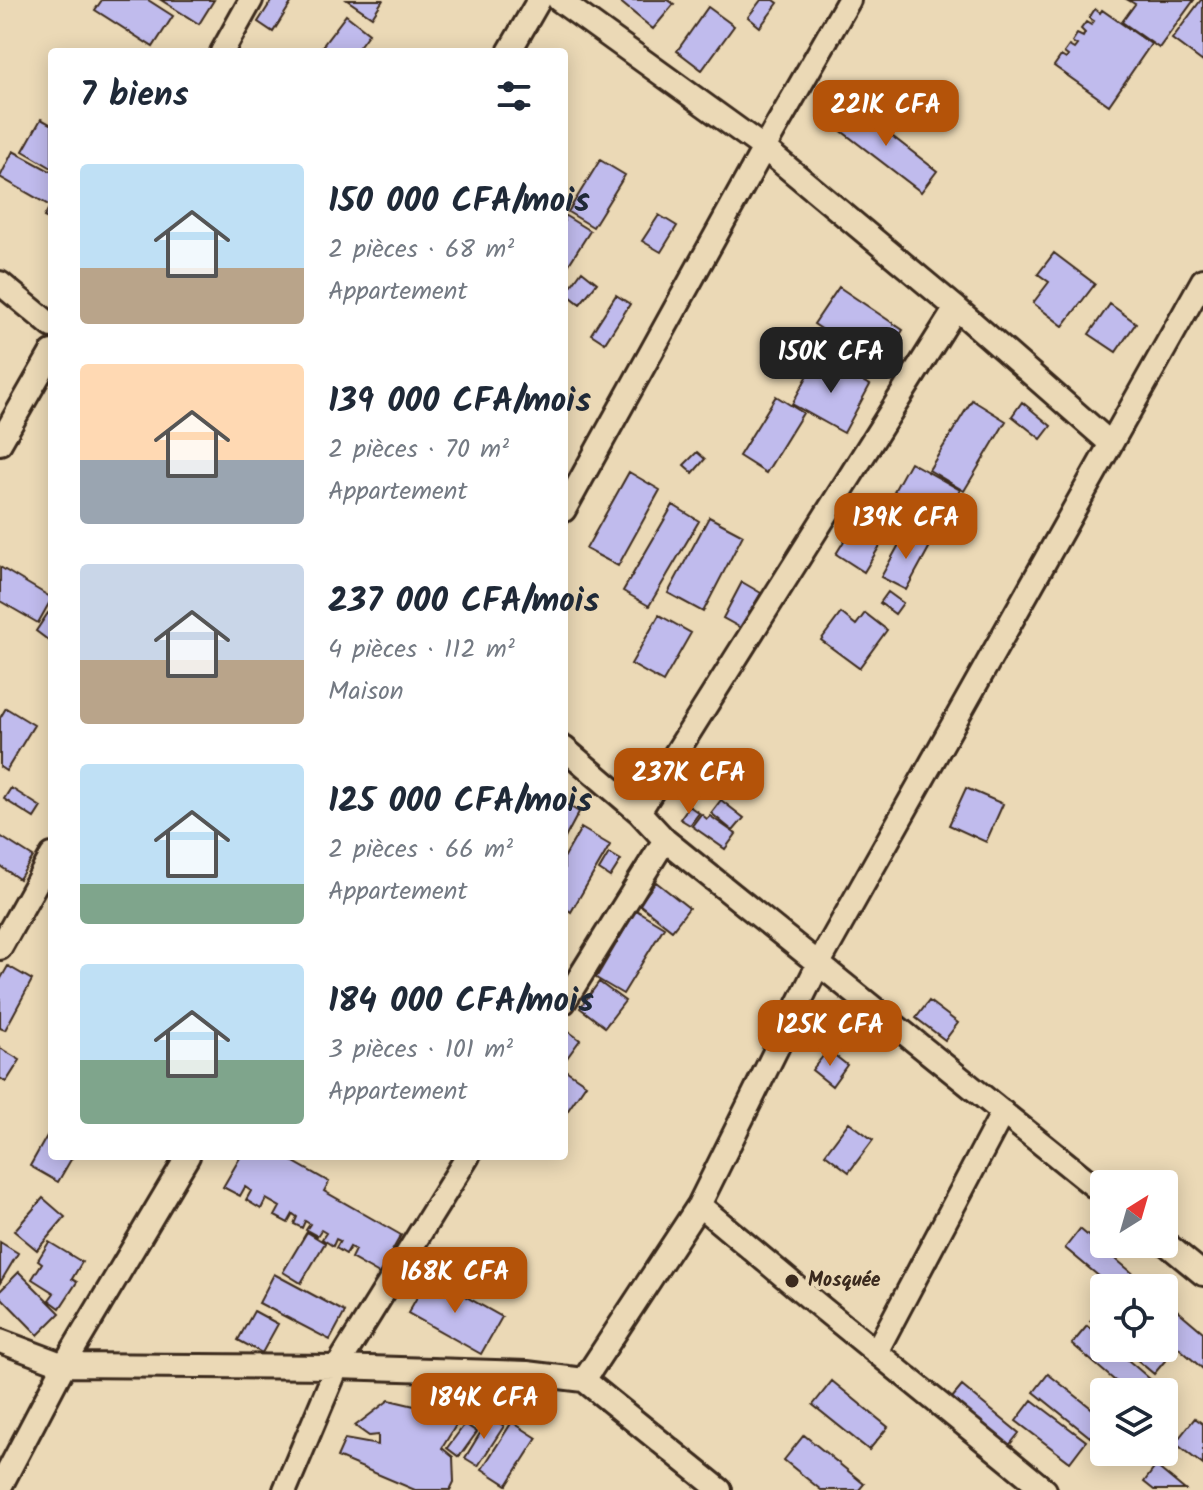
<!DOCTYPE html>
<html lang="fr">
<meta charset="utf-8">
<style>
body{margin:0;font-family:Kalam,sans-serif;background:#f6f6f7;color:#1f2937;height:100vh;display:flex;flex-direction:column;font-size:30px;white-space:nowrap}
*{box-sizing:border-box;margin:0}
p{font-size:26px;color:#747a83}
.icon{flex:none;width:44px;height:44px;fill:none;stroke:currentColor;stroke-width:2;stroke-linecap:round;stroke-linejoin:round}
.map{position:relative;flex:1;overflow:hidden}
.drawer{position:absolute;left:48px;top:48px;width:520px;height:1112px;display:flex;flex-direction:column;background:#fff;border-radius:8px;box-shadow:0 4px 20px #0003}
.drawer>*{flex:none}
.needle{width:52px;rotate:37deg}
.buttons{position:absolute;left:1090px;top:1170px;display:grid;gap:16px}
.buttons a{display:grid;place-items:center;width:88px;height:88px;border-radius:8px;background:#fff;box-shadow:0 4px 20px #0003;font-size:40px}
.price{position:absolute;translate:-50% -68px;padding:0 18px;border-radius:16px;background:#b45309;color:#fff;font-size:26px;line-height:52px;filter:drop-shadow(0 2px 4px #0008)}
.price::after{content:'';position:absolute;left:50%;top:48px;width:24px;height:18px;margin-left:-12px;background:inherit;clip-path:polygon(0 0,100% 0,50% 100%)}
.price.active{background:#222;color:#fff}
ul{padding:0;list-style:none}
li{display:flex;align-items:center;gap:24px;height:200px;padding:0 32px}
li span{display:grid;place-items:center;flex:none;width:224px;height:160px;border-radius:8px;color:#555}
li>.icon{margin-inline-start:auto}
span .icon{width:96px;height:96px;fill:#fffc;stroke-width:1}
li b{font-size:34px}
h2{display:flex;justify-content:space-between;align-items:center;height:96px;padding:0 32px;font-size:34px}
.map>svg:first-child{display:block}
.building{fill:#c0bbed;stroke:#3b2a1e;stroke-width:2}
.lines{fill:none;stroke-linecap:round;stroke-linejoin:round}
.minor-casing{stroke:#3b2a1e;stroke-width:28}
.minor{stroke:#ebd9b6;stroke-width:22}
.poi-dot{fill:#3b2a1e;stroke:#ebd9b6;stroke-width:3}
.labels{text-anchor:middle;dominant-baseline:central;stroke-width:8;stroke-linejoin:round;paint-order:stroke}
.poi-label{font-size:20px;font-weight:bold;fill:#3b2a1e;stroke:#ebd9b6;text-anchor:start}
</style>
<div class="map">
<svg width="1203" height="1490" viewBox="0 0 1203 1490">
<rect width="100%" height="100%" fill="#ebd9b6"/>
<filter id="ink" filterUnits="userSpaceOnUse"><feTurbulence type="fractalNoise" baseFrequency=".0125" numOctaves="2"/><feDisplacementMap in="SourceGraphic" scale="16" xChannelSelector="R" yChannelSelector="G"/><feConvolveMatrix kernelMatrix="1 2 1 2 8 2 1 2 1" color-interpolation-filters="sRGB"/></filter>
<g filter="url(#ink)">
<!-- building -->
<path class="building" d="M102 0H148L173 16 153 47 95 10Z
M161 0H214L199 24Z
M272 0H293L273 32 258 22Z
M347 0H383L372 17Z
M618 0H668L674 4 653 29Z
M761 0H774L778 3 760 27 748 17Z
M1128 0H1194L1159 48 1122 22 1135 4Z
M1201 0H1203V62L1172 39Z
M708 7 734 26 702 70 677 51Z
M1095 9 1100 13 1102 10 1151 44 1109 105 1054 66 1061 56 1066 59 1068 56 1064 53 1069 46 1074 49 1077 45 1072 42 1077 34 1083 37 1085 33 1081 29 1086 22 1091 25 1094 21 1089 18Z
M346 15 369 33 355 52H318Z
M852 105 937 171 921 192 835 126Z
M41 119 52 125V168L23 151Z
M13 151 52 172V221L44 217 50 206 0 177Z
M600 160 625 175 593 227 568 212Z
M564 215 590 231 564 272Z
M659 215 677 226 661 252 642 241Z
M1054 253 1095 284 1063 326 1033 303 1049 282 1038 274Z
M582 271 597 283 580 304 566 293Z
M839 287 903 330 879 367 814 324Z
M616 295 630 304 605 343 591 334Z
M1110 304 1136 323 1116 352 1089 334Z
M818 357 870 385 844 433 792 404Z
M776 396 803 413 766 473 739 456Z
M972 400 1006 421 964 491 929 470Z
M1022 402 1051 426 1041 439 1012 416Z
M697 452 705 459 693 473 684 465Z
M910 462 960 490 944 518 894 491Z
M629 472 660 490 618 566 586 549Z
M870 499 898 516 864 572 836 554Z
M673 505 699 521 649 606 623 591Z
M709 517 743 535 703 612 668 593Z
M940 520 948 525 933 546 925 541Z
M906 532 930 546 906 590 881 577Z
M0 567 52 598 38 623 0 601Z
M742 582 761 593 741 628 723 618Z
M888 592 903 603 895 614 880 603Z
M48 613 52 616V643L36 631Z
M841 613 856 625 865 613 887 630 859 668 821 640Z
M659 615 691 633 663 682 631 664Z
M6 708 34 725 6 771 0 767V718Z
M636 755 651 766 642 777 628 766Z
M738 767 747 775 731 797 721 790Z
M680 779 690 784 683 797 673 791Z
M11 788 41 807 34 818 4 799Z
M966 788 1003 804 986 842 949 825Z
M721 800 744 818 733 831 711 813Z
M564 803 579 812 564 840Z
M689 806 699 813 690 825 680 819Z
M701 814 707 819 710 816 736 834 725 849 692 826Z
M581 828 610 845 571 912 564 907V858Z
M0 836 33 857 19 879 0 866Z
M609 853 621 860 610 877 599 870Z
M656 882 689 908 672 930 639 904Z
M636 910 664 927 623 994 596 978Z
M8 966 32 980 5 1030 0 1028V980Z
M599 982 625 1001 605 1027 580 1008Z
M929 1001 958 1023 945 1040 916 1018Z
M568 1031 580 1040 564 1062V1037Z
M0 1048 20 1060 6 1082 0 1078Z
M828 1050 847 1065 832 1086 812 1070Z
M564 1069 586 1084 564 1116Z
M849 1122 873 1140 849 1172 825 1154Z
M52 1127V1156H73L58 1182 30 1166Z
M241 1156H283L329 1182 324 1191 401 1235 379 1274 351 1258 355 1250 350 1247 346 1254 336 1248 340 1241 336 1239 333 1246 322 1239 326 1233 321 1230 317 1236 306 1230 310 1224 305 1221 302 1228 294 1224 297 1217 293 1214 288 1223 275 1216 280 1207 266 1199 261 1209 246 1200 251 1191 245 1187 240 1196 223 1187Z
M43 1198 65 1217 37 1250 14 1231Z
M1080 1229 1142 1281 1136 1288H1113L1065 1248Z
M307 1232 325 1243 301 1283 283 1272Z
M0 1242 18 1253 0 1283Z
M49 1242 82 1262 72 1279 77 1282 60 1308 49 1300 54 1293 32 1279 42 1263 38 1260Z
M19 1272 60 1313 38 1335 0 1296V1291Z
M274 1274 345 1312 330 1340 259 1303Z
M429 1276 502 1317 481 1354 408 1313Z
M1164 1299 1203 1332V1369L1164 1335Z
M1104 1304V1332L1090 1321Z
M254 1311 278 1324 262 1353 238 1340Z
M1087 1326 1104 1340V1348H1114L1150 1379 1139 1392H1128L1072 1344Z
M1123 1348H1160L1169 1356 1154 1374Z
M1048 1374 1104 1418 1090 1437 1034 1392Z
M832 1381 888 1427 869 1450 813 1405Z
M962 1386 1019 1433 1003 1453 946 1405Z
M389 1400 461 1417 442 1448 453 1457 454 1482 450 1490H415L337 1457 345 1439 378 1445V1435L369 1436 355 1426Z
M1032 1400 1086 1441 1070 1462 1016 1421Z
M490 1417 504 1426 478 1466 465 1458Z
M1195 1418 1203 1424V1465L1175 1443Z
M512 1422 537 1438 507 1485 482 1469Z
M465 1424 477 1432 459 1457 447 1448Z
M804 1435 864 1484 859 1490H821L784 1460Z
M1156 1466 1185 1490H1154L1144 1482Z"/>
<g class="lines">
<!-- minor casing -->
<g class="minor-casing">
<path id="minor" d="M559 0 764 148 956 308 1110 443
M222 52 251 0
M509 52 539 0
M0 283 52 326
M0 443 52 352
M564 510 764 148 849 0
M564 748 639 812 665 840 1104 1194
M639 812 956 308
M0 948 52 855
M564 1002 665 840
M699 1205 817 1304 1045 1490
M1164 1242 1203 1274
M0 1341 64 1365 337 1367 527 1373 584 1380 720 1490
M876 1352 1003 1112
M584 1380 699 1205 819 963 1203 280
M0 1487 64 1365 188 1156
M285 1490 337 1367 468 1156"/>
</g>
<!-- minor -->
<use href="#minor" class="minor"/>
</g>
</g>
<!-- markers -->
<circle class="poi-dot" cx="792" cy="1281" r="8"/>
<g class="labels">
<!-- poi labels -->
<g class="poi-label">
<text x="808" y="1281">Mosquée</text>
</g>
</g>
</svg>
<div class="buttons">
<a><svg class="needle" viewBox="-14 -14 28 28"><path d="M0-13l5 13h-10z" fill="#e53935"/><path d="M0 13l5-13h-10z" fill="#747a83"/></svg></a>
<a><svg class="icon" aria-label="locate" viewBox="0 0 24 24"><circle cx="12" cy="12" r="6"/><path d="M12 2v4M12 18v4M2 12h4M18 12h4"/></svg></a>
<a><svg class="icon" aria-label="layers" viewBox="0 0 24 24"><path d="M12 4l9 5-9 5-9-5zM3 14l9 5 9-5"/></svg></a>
</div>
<b class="price" style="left:886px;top:148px">221K CFA</b>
<b class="price active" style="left:831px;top:395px">150K CFA</b>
<b class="price" style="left:906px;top:561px">139K CFA</b>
<b class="price" style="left:689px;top:816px">237K CFA</b>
<b class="price" style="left:830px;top:1068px">125K CFA</b>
<b class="price" style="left:455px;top:1315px">168K CFA</b>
<b class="price" style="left:484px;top:1441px">184K CFA</b>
<section class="drawer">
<h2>7 biens<svg class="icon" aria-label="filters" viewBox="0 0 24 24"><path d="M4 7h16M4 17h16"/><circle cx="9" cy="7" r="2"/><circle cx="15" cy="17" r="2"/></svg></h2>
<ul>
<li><span style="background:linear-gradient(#bfe0f5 65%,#b9a48a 0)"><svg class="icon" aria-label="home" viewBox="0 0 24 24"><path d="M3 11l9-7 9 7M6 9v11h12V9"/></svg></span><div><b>150 000 CFA/mois</b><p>2 pièces · 68 m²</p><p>Appartement</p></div></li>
<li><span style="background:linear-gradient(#ffd9b3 60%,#9aa5b1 0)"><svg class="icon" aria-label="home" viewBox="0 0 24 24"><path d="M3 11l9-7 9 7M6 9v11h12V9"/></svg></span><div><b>139 000 CFA/mois</b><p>2 pièces · 70 m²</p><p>Appartement</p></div></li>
<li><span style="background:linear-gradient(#c9d6e8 60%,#b9a48a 0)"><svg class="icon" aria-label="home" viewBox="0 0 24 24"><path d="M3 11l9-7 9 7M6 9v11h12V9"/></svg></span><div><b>237 000 CFA/mois</b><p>4 pièces · 112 m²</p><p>Maison</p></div></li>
<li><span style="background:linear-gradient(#bfe0f5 75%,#7fa58c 0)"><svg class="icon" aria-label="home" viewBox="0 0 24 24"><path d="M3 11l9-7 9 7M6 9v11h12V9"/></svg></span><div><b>125 000 CFA/mois</b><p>2 pièces · 66 m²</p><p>Appartement</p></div></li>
<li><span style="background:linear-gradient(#bfe0f5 60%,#7fa58c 0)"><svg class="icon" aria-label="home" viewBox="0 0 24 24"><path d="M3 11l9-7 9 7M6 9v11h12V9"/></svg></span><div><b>184 000 CFA/mois</b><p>3 pièces · 101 m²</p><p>Appartement</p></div></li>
</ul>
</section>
</div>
